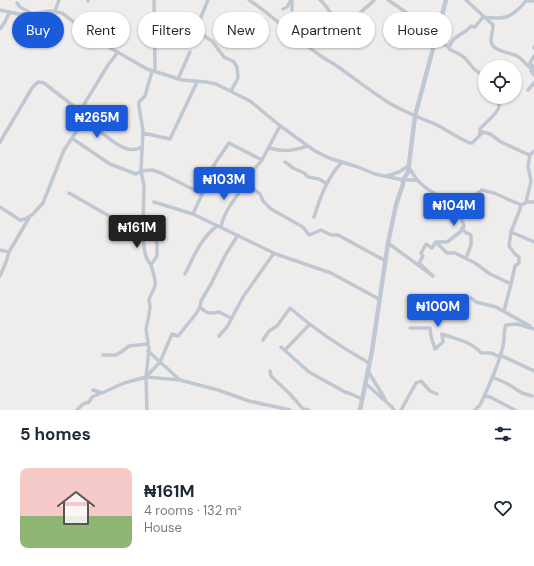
<!DOCTYPE html>
<meta charset="utf-8">
<style>
body{margin:0;font-family:"DM Sans",sans-serif;background:#f6f6f7;color:#1f2937;height:100vh;display:flex;flex-direction:column;font-size:15px;white-space:nowrap}
*{box-sizing:border-box;margin:0}
p{font-size:13px;color:#747a83}
.icon{flex:none;width:22px;height:22px;fill:none;stroke:currentColor;stroke-width:2;stroke-linecap:round;stroke-linejoin:round}
.map{position:relative;height:410px;overflow:hidden}
.drawer{display:flex;flex-direction:column;background:#fff;flex:1}
.drawer>*{flex:none}
.hud{position:absolute;left:12px;top:12px;width:510px;height:36px;display:flex;gap:8px}
.buttons{position:absolute;left:478px;top:60px;display:grid;gap:8px}
.buttons a{display:grid;place-items:center;width:44px;height:44px;border-radius:50%;background:#fff;box-shadow:0 1px 3px #0004;font-size:20px}
.price{position:absolute;translate:-50% -34px;padding:0 9px;border-radius:4px;background:#1b5bd9;color:#fff;font-size:13px;line-height:26px;filter:drop-shadow(0 1px 2px #0008)}
.price::after{content:'';position:absolute;left:50%;top:24px;width:12px;height:9px;margin-left:-6px;background:inherit;clip-path:polygon(0 0,100% 0,50% 100%)}
.price.selected{background:#222;color:#fff}
ul{padding:0;list-style:none}
li{display:flex;align-items:center;gap:12px;height:100px;padding:0 20px}
li span{display:grid;place-items:center;flex:none;width:112px;height:80px;border-radius:8px;color:#555}
li>.icon{margin-inline-start:auto}
span .icon{width:48px;height:48px;fill:#fffc;stroke-width:1}
li b{font-size:17px}
h2{display:flex;justify-content:space-between;align-items:center;height:48px;padding:0 20px;font-size:17px}
.chip{padding:0 14px;border-radius:18px;background:#fff;box-shadow:0 1px 3px #0004;font-size:14px;line-height:36px}
.chip.selected{background:#1b5bd9;color:#fff}
.map>svg:first-child{display:block}
.lines{fill:none;stroke-linecap:round;stroke-linejoin:round}
.minor{stroke:#bfc7d2;stroke-width:3.5}
.tertiary{stroke:#bfc7d2;stroke-width:4.5}
</style>
<div class="map">
<svg width="534" height="410" viewBox="0 0 534 410">
<rect width="100%" height="100%" fill="#efecec"/>
<g class="lines">
<!-- minor -->
<path class="minor" d="M154 0 155 71
M208 0 198 24V30L203 35 212 41 224 57 234 62 237 67 238 78 231 91
M249 0C275 17 295 39 321 56 325 59 329 61 334 64 353 77 371 92 391 104 405 112 420 118 435 124 447 130 458 138 470 143H472L483 132 490 134 501 142 527 154 530 155 534 151
M320 0C332 10 333 26 352 21 358 13 367 8 374 0
M388 0 432 30 437 32
M466 0 493 25C493 31 491 36 491 41 492 52 510 52 517 56 524 60 527 67 534 70
M88 1V0
M292 1V10
M17 3 20 7 29 12
M283 9 287 7 291 0
M0 10 18 14 36 13 50 11 62 13 100 42 147 69 182 80 206 82 216 84 250 101 279 125 315 151 329 158 358 167 375 174 403 180H417
M55 11 59 0
M0 29 5 22 9 13
M434 45 440 43 449 47C454 34 466 34 471 26L475 27 483 17C505 20 512 18 526 1H534
M449 47V49L461 55 465 58 474 69 485 77
M534 47V48
M534 68 530 63 534 56
M533 70 531 71 534 75
M178 79 190 52
M528 90 534 83
M82 123C101 124 120 159 142 147
M143 133 170 139 197 82
M480 134V129C484 124 498 113 499 107 499 104 498 100 498 97
M73 139 110 164 136 174 141 171 143 130 139 107V102L145 96 152 71
M0 142 32 88 38 82 44 83 80 111 108 65 118 52
M269 148C285 152 292 151 308 146
M530 155 528 166 531 181 526 202H534
M262 160 280 126
M285 162 293 168 304 173 308 177 319 179 327 184
M387 176 399 172 408 166 417 180 426 188 443 199 453 211 460 215 464 226 460 232 447 242H436L432 248 426 244 421 253 423 256 419 263 433 276 388 243
M69 193 118 221 139 230 143 226C144 239 142 255 151 265
M202 194C210 185 207 183 210 173 214 163 223 152 229 143L262 160 253 171 246 184 260 194 263 201 271 209 303 227 309 235 321 230 331 235H338L382 259 386 260
M0 207 20 220 25 219 32 215 43 203 64 150 82 123 79 118 80 111
M193 214 276 254 331 273 379 299
M457 214 466 209 478 193 482 190 494 193 521 205
M314 217C320 198 327 178 341 163
M221 227C224 211 236 197 246 184
M462 228 465 232 471 235V245L466 258
M511 232 520 209 521 205 527 202
M436 242 447 253H455L475 263 490 274 511 284 504 311
M0 250 9 252 29 218
M185 274C194 256 201 238 217 226
M0 276 6 262 9 252
M511 284 515 266 519 263V257L515 254 509 246 511 232 534 242
M471 298 476 302 496 307 530 326
M200 307C207 314 210 314 219 312L231 318
M410 328H430L431 336 435 349 443 342 442 334C455 339 471 341 481 353H492L499 357
M219 336 227 327 243 297 274 253
M263 340 269 331 277 326 290 308C316 331 339 346 369 363
M281 347 309 372 345 392 351 394 362 399
M285 350 309 325
M148 351 180 380 218 390 249 401 290 410
M103 355H116L121 352 129 346 148 344
M500 355 534 371
M270 371 271 376 290 394 303 409 309 410
M368 371 385 399
M146 377 180 380
M492 377 508 384 522 393 532 396
M365 383 392 407 394 410
M93 390 102 393 124 383 146 377 149 349 146 329 149 315 150 307 149 299C158 282 156 283 151 265L157 256V243L154 237 143 226 144 186 141 171 152 170 161 173 202 194 193 214 154 202
M484 396 490 397 515 410
M77 410 83 404 89 402 92 397 101 393
M147 410 146 377 160 362 172 334 178 336 196 314 200 307 201 301 211 284 226 254 238 235
M401 410 416 383 421 381 430 391 437 394
M475 410 480 405C488 388 502 359 504 340 504 335 504 330 506 325L517 324 534 329"/>
<!-- tertiary -->
<path class="tertiary" d="M360 410 372 351 388 243 396 205 403 184V180L408 172 415 116 446 0"/>
</g>
</svg>
<div class="buttons">
<a><svg class="icon" aria-label="locate" viewBox="0 0 24 24"><circle cx="12" cy="12" r="6"/><path d="M12 2v4M12 18v4M2 12h4M18 12h4"/></svg></a>
</div>
<b class="price" style="left:97px;top:139px">₦265M</b>
<b class="price" style="left:224px;top:201px">₦103M</b>
<b class="price" style="left:454px;top:227px">₦104M</b>
<b class="price selected" style="left:137px;top:249px">₦161M</b>
<b class="price" style="left:438px;top:328px">₦100M</b>
<div class="hud">
<a class="chip selected">Buy</a>
<a class="chip">Rent</a>
<a class="chip">Filters</a>
<a class="chip">New</a>
<a class="chip">Apartment</a>
<a class="chip">House</a>
</div>
</div>
<section class="drawer">
<h2>5 homes<svg class="icon" aria-label="filters" viewBox="0 0 24 24"><path d="M4 7h16M4 17h16"/><circle cx="9" cy="7" r="2"/><circle cx="15" cy="17" r="2"/></svg></h2>
<ul>
<li><span style="background:linear-gradient(#f6c9c9 60%,#8fb573 0)"><svg class="icon" aria-label="home" viewBox="0 0 24 24"><path d="M3 11l9-7 9 7M6 9v11h12V9"/></svg></span><div><b>₦161M</b><p>4 rooms · 132 m²</p><p>House</p></div><svg class="icon" aria-label="heart" viewBox="0 0 24 24"><path d="M12 20l-8-8c-3-5 5-10 8-4 3-6 11-1 8 4z"/></svg></li>
</ul>
</section>
